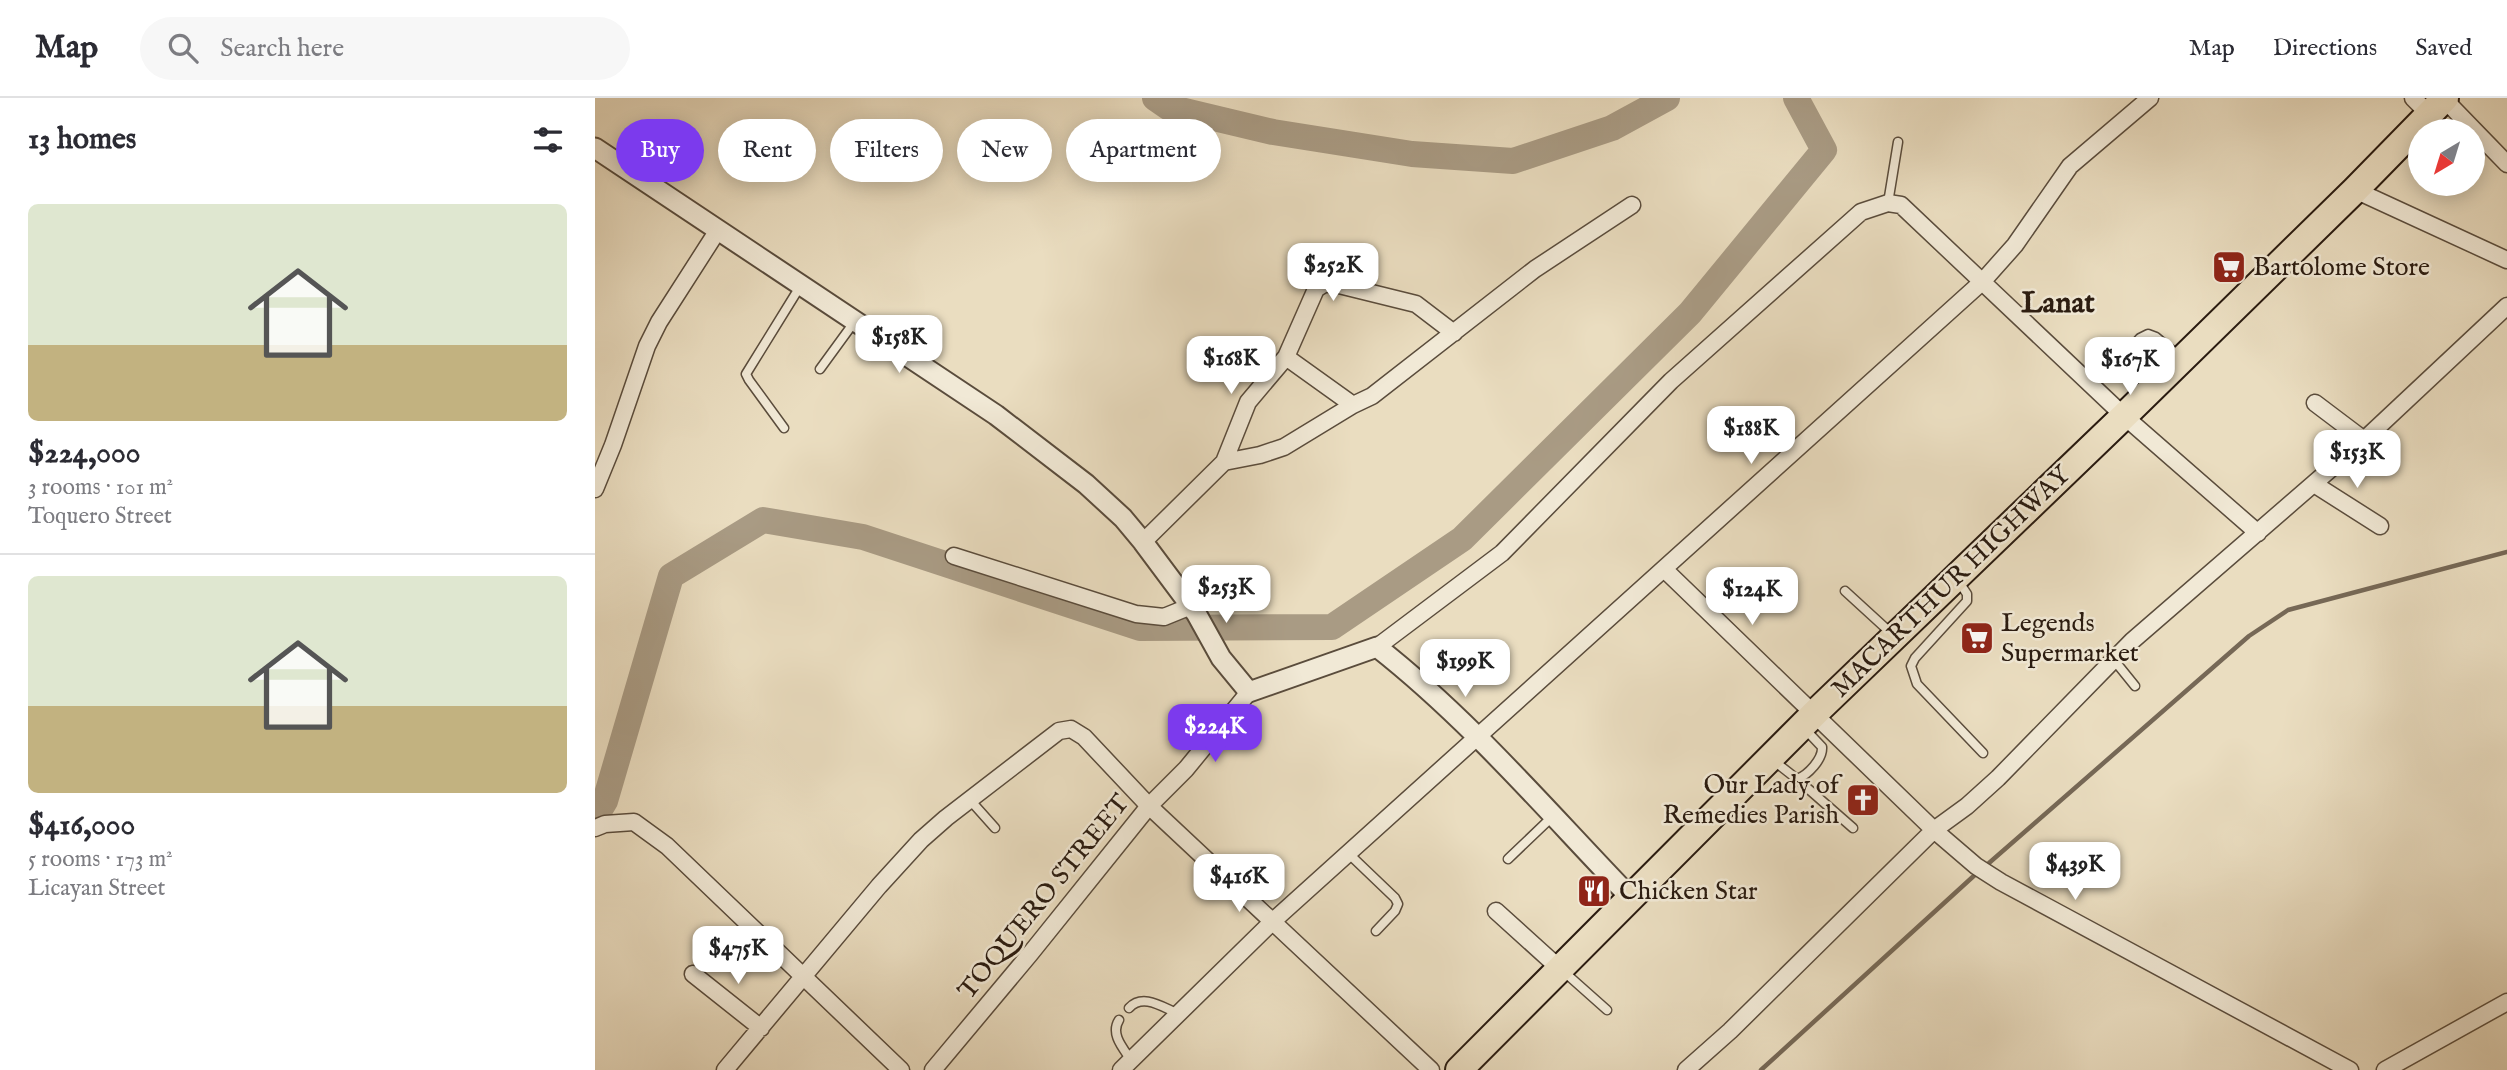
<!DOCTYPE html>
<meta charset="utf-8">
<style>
body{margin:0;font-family:"IM FELL English",serif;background:#f7f7f7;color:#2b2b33;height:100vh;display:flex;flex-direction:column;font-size:26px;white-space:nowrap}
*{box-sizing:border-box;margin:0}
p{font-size:23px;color:#7c7c81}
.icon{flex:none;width:38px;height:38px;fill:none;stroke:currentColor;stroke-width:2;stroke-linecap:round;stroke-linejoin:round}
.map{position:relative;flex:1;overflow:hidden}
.drawer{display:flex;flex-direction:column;background:#fff;width:595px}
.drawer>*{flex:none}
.banner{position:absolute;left:21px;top:21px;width:665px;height:63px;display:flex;gap:14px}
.needle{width:46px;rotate:218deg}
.controls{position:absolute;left:1813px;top:21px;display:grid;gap:14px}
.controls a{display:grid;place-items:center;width:77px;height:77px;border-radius:50%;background:#fff;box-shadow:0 4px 18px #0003;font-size:35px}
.price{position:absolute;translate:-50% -60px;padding:0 16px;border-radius:14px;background:#fff;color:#222;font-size:23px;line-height:46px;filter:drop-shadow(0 2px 4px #0008)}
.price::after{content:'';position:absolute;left:50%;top:42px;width:21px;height:16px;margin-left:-10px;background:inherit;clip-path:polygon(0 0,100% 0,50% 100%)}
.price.on{background:#7c3aed;color:#fff}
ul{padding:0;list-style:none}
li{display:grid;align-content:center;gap:14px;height:371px;padding:0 28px}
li+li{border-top:2px solid #e1e1e2}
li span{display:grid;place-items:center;height:217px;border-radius:10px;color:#555}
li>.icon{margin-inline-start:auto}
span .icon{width:126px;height:126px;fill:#fffc;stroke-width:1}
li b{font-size:30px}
h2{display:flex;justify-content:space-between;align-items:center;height:84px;padding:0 28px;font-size:30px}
.chip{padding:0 24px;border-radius:32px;background:#fff;box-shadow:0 4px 18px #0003;font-size:24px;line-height:63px}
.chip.on{background:#7c3aed;color:#fff}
header{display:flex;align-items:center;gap:42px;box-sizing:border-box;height:98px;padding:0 35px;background:#fff;border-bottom:2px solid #e1e1e2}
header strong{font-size:33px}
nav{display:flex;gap:38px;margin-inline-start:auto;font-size:24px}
.search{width:490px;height:63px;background:#f7f7f7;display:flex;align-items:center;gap:18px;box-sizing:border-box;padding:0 24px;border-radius:38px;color:#7c7c81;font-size:26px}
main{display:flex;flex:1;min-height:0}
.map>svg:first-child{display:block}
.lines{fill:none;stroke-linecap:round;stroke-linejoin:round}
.stream{stroke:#766856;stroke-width:4.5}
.river{stroke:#a99b84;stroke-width:26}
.service-casing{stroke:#5a4c3c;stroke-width:11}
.minor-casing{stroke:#5a4c3c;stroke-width:19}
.tertiary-casing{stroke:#5a4c3c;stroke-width:23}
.trunk-casing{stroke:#2a1b10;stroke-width:30}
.service{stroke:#f1e9d6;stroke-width:8}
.minor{stroke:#f1e9d6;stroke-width:16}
.tertiary{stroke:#f1e9d6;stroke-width:19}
.trunk{stroke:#eaddc0;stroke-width:26}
.labels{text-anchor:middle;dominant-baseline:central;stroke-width:5;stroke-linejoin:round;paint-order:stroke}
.poi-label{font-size:26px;fill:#2a1b10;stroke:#f1e9d6;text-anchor:start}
.street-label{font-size:26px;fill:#2a1b10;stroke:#f1e9d6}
.quarter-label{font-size:30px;font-weight:bold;fill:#2a1b10;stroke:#f1e9d6}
</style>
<header>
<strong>Map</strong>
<div class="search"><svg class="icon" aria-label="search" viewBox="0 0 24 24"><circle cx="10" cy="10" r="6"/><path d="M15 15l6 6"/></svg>Search here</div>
<nav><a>Map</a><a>Directions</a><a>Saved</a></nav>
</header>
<main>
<section class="drawer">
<h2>13 homes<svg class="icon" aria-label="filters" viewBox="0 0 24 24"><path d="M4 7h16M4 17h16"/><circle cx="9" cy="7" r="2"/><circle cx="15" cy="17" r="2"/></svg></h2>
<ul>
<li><span style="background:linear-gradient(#dfe7d0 65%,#c2b280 0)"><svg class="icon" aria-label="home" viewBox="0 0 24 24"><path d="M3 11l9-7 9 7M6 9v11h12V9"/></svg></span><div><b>$224,000</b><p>3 rooms · 101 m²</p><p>Toquero Street</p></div></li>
<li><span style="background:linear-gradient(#dfe7d0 60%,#c2b280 0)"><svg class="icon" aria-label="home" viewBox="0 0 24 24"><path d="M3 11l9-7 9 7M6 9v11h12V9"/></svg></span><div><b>$416,000</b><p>5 rooms · 173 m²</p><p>Licayan Street</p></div></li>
</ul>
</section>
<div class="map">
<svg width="1912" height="972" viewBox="0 0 1912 972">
<rect width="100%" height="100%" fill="#eaddc0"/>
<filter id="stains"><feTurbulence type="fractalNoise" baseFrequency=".00286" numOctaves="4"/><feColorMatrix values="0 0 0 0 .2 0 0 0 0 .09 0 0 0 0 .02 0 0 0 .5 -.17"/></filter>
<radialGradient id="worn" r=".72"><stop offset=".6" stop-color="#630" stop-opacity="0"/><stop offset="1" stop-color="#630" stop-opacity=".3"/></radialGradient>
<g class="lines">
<!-- stream -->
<path class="stream" d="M1394 765 1654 538 1693 512 1912 454
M1166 972 1382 775"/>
<!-- river -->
<path class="river" d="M560 0 573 9 678 34 817 56 918 63 1017 30 1072 0
M0 720 10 703 76 478 168 422 268 439 545 530 737 529 867 441 1095 215 1229 52 1201 0"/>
<!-- service casing -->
<g class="service-casing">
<path id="service" d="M1293 105 1303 44
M225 271 260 223
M1513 275 1545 240 1553 236 1561 239 1585 259
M189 330 154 282 151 276 206 187
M1364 484 1372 496V503L1320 560 1316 568 1322 586 1388 655
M1250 493 1297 536
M1519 562 1540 588
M1179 663 1202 681C1213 677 1228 661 1227 649L1209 630
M1202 681 1258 730
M375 702 400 730
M753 755 800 800 803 806 800 813 781 833
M913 761 958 718
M967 872 1012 912
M534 910C548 895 567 909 584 916
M524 922C515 936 528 950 536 962"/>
</g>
<!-- minor casing -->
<g class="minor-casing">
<path id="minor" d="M1818 0 1834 16
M1849 1 1912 66
M1760 92 1912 162
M1720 305 1769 342
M758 307 691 259 721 191 729 186H740L821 206 859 235
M629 364 653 304 691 259
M1719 386 1785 428
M0 391 18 347 52 248 64 224 123 132
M548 444 629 364 665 357 689 349 758 307 777 298 940 171 1037 107
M359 458 541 516 569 519 596 508
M1069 471 1339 732 1381 768 1406 784 1755 972
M782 549 907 455 1076 283 1266 114 1293 105 1306 107 1529 318 1663 435
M0 730 10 726 39 724 72 748 306 972
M901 813 964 870
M98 876 166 930
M130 972 284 788 326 742 351 720 464 633 476 631 489 639 554 708 836 972
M338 972 435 856 554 708 591 671 654 594
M526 972 678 823 1388 183 1420 147 1475 68 1555 0
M1091 972 1135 933 1339 732 1372 708 1403 680 1537 543 1769 342 1912 208
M1790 972 1912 904"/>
</g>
<!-- tertiary casing -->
<g class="tertiary-casing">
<path id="tertiary" d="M0 50 401 317 491 386 528 420 548 444 601 515 626 560 654 594 782 549C875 622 953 714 1035 799"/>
</g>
<!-- trunk casing -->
<g class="trunk-casing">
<path id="trunk" d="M864 972 1220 615 1529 318 1760 92 1850 0"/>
</g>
<!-- service -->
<use href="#service" class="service"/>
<!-- minor -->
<use href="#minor" class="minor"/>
<!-- tertiary -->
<use href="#tertiary" class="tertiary"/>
<!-- trunk -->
<use href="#trunk" class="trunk"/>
</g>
<!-- icons -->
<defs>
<g id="supermarket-square" transform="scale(1.75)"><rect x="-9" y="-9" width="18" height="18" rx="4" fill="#8f2418" stroke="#f1e9d6"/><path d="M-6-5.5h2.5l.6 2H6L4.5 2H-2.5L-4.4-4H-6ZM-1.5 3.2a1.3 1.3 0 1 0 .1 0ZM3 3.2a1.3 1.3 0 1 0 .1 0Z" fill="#fff"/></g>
<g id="church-square" transform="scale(1.75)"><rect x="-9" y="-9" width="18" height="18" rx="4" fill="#8f2418" stroke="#f1e9d6"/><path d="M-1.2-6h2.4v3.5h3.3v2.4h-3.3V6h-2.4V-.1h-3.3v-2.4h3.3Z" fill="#fff"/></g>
<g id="restaurant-square" transform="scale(1.75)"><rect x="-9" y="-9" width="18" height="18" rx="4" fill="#8f2418" stroke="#f1e9d6"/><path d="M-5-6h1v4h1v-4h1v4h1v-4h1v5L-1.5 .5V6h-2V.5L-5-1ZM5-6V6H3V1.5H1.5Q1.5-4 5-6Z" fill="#fff"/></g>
</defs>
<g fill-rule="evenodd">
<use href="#supermarket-square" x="1634" y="169"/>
<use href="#supermarket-square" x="1382" y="540"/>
<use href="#church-square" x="1268" y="702"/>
<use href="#restaurant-square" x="999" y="793"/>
</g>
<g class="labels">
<!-- poi labels -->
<g class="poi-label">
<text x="1658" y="169">Bartolome Store</text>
<text x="1406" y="525">Legends<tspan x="1406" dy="30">Supermarket</tspan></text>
<text x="1244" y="687" text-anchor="end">Our Lady of<tspan x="1244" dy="30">Remedies Parish</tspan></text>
<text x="1024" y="793">Chicken Star</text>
</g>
<!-- street labels -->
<g class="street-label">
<text transform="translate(1356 484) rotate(-44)">MACARTHUR HIGHWAY</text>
<text transform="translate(449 799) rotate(-51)">TOQUERO STREET</text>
</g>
<!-- quarter labels -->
<g class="quarter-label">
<text x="1463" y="206">Lanat</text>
</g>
</g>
<rect width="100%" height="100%" filter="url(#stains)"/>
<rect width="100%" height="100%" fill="url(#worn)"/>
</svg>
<div class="controls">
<a><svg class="needle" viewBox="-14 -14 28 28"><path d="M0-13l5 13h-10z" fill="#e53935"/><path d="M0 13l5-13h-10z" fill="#7c7c81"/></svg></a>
</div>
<b class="price" style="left:738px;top:205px">$252K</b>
<b class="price" style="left:304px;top:277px">$158K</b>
<b class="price" style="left:636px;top:298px">$168K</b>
<b class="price" style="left:1535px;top:299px">$167K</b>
<b class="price" style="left:1156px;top:368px">$188K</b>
<b class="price" style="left:1762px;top:392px">$153K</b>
<b class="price" style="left:631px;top:527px">$253K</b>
<b class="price" style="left:1157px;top:529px">$124K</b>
<b class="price" style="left:870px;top:601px">$199K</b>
<b class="price on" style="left:620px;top:666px">$224K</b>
<b class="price" style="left:1480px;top:804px">$439K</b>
<b class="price" style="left:644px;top:816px">$416K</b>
<b class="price" style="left:143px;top:888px">$475K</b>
<div class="banner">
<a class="chip on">Buy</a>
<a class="chip">Rent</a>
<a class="chip">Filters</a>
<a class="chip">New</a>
<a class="chip">Apartment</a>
</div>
</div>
</main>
